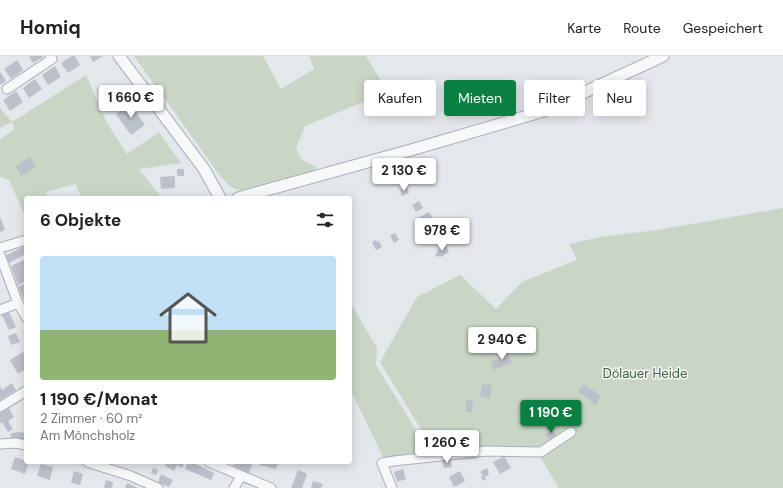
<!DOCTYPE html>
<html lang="de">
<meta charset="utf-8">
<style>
body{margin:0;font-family:"DM Sans",sans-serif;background:#f6f6f6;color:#222;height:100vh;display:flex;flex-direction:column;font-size:15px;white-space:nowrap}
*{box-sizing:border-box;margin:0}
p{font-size:13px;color:#767676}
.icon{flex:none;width:22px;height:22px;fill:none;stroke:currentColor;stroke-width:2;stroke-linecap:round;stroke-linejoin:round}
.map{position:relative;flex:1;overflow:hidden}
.drawer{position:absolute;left:24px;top:140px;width:328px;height:268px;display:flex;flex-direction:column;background:#fff;border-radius:4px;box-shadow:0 2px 10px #0003}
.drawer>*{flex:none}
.top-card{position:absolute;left:364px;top:24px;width:359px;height:36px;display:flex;gap:8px}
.price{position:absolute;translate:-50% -34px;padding:0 9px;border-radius:4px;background:#fff;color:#222;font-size:13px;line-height:26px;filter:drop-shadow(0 1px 2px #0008)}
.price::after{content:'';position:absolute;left:50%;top:24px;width:12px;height:9px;margin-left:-6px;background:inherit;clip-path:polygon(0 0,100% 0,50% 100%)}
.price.selected{background:#0b8043;color:#fff}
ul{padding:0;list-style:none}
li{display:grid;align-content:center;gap:8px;height:212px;padding:0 16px}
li+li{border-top:1px solid #e0e0e0}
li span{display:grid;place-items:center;height:124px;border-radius:4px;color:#555}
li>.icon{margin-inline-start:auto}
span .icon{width:72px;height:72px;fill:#fffc;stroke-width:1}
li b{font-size:17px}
h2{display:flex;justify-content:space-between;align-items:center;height:48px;padding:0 16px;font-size:17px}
.pill{padding:0 14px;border-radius:4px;background:#fff;box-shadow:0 2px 10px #0003;font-size:14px;line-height:36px}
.pill.selected{background:#0b8043;color:#fff}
header{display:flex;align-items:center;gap:24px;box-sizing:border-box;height:56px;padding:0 20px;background:#fff;border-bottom:1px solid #e0e0e0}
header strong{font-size:19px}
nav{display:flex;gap:22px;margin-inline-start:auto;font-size:14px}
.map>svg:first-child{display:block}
.green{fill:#c9d6c5}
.building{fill:#bbc0ca}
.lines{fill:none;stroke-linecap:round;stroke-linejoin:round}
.minor-casing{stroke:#a9aeb7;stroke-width:11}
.tertiary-casing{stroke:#a9aeb7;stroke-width:13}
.minor{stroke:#f7f8fa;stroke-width:9}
.tertiary{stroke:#f7f8fa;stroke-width:11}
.labels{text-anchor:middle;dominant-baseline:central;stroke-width:3;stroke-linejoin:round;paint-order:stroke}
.park-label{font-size:13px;fill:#3f6138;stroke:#f4f6f9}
</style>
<header>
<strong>Homiq</strong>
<nav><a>Karte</a><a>Route</a><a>Gespeichert</a></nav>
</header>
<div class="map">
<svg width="783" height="432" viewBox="0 0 783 432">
<rect width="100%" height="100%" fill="#e4e7ec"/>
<!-- green -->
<path class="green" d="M134 0H263L281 33 314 13 309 0H366L388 36 305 70 296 92 301 103 316 111 315 116 246 134C229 134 228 128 218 117Z
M86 19 107 67 127 98 159 76 181 107 139 113 159 138V142H81L76 128 46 136 49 142H26V162L9 124 0 121V83L15 73 12 66 0 72V52L12 66Z
M783 152V432H559L535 393 436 398 380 306 417 241 460 219 496 253 522 226 577 204 569 188 600 181 657 174Z
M350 246 377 292 376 309 407 359 429 398 384 403 350 333Z"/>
<!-- building -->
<path class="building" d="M29 0H43V1L33 7Z
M72 0H75L80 9 68 17 61 7Z
M90 0H103L93 6Z
M17 4 23 14 11 23 4 13Z
M55 10 61 21 48 29 42 19Z
M0 16 6 25 0 29Z
M35 23 42 33 29 42 23 32Z
M16 35 23 46 10 55 3 44Z
M131 48 145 69 131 79 116 58Z
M30 101 36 111 21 120 15 110Z
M177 113H184V120H177Z
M175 120V132L161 133 160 121Z
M407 131 409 137 402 140 400 134Z
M419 145 423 152 416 156 412 149Z
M429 156 434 165 432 166 434 169 429 172 427 168 421 171 417 163Z
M0 161 5 174 0 176Z
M449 173 453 180 446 184 442 177Z
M395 177 399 184 394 187 390 180Z
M376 184 377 186 379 185 382 191 376 194 372 186Z
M26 189V203L24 199 9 207 5 200Z
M446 190 449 196 441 201 440 200 437 201 435 198 436 197 438 196 437 194Z
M26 203V225L18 229 11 210Z
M26 227V248L18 231Z
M9 256 16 271 9 274 2 259Z
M16 277 20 286 11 289 8 280Z
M26 294V313L18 318 10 304Z
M508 295 512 307 494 314 491 307 492 304H500L501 298Z
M12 327 16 334 0 344V330L2 334Z
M482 328 492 329 490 342 480 340Z
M584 328 601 340 596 349 578 336Z
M466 344 473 345 472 356H466Z
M542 348 548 355 545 357 550 362 543 367 539 362 536 365 530 357Z
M9 352 14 361 8 365 13 373 8 376 2 366 0 368V357Z
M552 374 556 379 550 383 546 378Z
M16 376 26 377V384L12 382 10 378Z
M504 400 511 412 500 418 493 406Z
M15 401 26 405V406H29L25 418 11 413Z
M450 403 452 411 444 412 442 404Z
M167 406 174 407V406H185L182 412 177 409 174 415 165 410Z
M188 406H191L214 417 211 424 185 413Z
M235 406H253L249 417 233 410Z
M261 406H278L276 413 260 409Z
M41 408 53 411 50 424 37 420Z
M153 412 158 414 156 419 151 417Z
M487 412 489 417 488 418V419L485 421 486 423 483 425 481 421 483 420 480 416Z
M403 413 406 423 397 426 394 416Z
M298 414 307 418 302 432H291Z
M74 415 83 418 80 429 71 427Z
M460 415 465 425 454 431 449 421Z
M161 418 173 424 169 431 158 426Z
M106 424 113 426 112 432H104Z
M313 425 323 428 321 432H311Z
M127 427 138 432H125Z"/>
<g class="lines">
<!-- minor casing -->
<g class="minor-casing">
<path id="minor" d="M7 33 52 3 50 0
M0 192 26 184
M0 199 18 247 26 261
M0 254 18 247
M0 351 26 335
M0 388 15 387 26 389
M87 406 131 420 158 432
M209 406 271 432
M234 432 241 420
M392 432 382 407 394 405 486 395 541 396 571 376"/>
</g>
<!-- tertiary casing -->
<g class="tertiary-casing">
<path id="tertiary" d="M119 0 204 113 220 142
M238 142 411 94 544 55 663 0"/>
</g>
<!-- minor -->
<use href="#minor" class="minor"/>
<!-- tertiary -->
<use href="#tertiary" class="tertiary"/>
</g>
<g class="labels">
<!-- park labels -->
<g class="park-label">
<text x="645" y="317">Dölauer Heide</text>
</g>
</g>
</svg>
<b class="price" style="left:131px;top:63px">1 660 €</b>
<b class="price" style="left:404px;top:136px">2 130 €</b>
<b class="price" style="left:442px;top:196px">978 €</b>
<b class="price" style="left:502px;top:305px">2 940 €</b>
<b class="price selected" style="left:551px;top:378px">1 190 €</b>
<b class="price" style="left:447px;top:408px">1 260 €</b>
<div class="top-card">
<a class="pill">Kaufen</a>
<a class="pill selected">Mieten</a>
<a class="pill">Filter</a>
<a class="pill">Neu</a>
</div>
<section class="drawer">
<h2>6 Objekte<svg class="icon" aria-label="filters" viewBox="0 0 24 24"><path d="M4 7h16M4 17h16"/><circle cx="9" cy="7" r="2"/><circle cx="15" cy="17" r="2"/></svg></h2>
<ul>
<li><span style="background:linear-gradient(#bfe0f5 60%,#8fb573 0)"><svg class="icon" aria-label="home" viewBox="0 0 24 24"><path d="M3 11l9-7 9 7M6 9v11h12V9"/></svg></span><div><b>1 190 €/Monat</b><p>2 Zimmer · 60 m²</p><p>Am Mönchsholz</p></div></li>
</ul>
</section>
</div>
